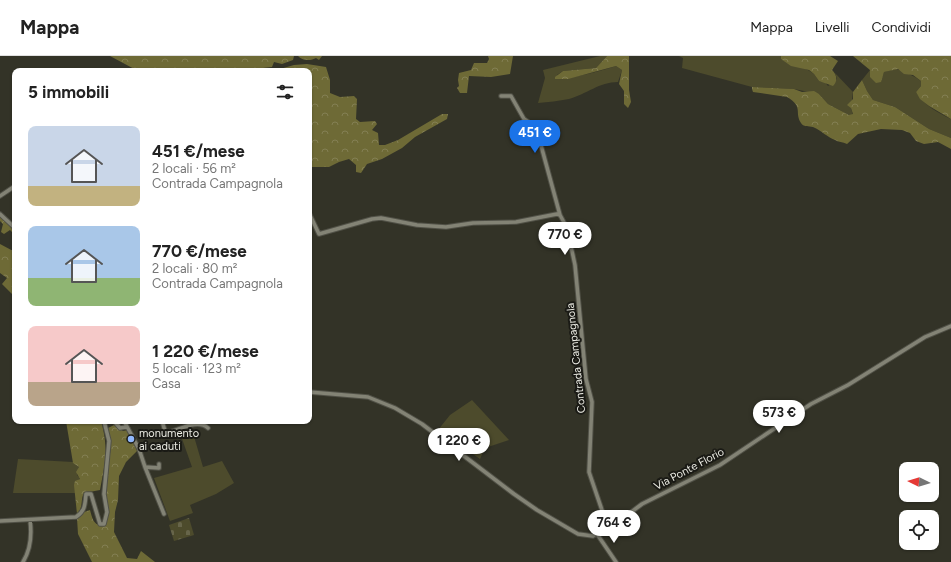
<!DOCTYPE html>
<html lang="it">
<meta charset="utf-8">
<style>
body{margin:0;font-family:Figtree,sans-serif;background:#f6f6f6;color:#222;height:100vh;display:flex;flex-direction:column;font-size:15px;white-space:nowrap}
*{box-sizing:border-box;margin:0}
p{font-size:13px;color:#767676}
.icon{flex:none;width:22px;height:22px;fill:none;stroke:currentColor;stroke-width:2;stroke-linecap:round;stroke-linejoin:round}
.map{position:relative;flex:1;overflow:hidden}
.panel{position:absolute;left:12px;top:12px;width:300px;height:356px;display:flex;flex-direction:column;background:#fff;border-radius:8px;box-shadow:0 1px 3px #0004}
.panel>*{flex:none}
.needle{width:26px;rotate:275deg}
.fabs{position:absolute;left:899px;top:406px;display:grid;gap:8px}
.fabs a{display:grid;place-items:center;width:40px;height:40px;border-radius:8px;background:#fff;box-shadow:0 1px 3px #0004;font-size:20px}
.price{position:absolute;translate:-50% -34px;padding:0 9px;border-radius:14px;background:#fff;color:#222;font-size:13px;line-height:26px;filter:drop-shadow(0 1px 2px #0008)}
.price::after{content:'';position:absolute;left:50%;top:24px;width:12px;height:9px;margin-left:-6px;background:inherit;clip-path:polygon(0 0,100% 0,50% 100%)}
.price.on{background:#1a73e8;color:#fff}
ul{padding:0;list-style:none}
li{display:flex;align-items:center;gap:12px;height:100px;padding:0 16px}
li span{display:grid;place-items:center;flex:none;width:112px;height:80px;border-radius:8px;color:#555}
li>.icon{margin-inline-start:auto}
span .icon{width:48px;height:48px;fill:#fffc;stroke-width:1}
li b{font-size:17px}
h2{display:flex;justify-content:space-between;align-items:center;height:48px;padding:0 16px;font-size:17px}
header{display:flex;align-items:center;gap:24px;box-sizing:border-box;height:56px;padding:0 20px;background:#fff;border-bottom:1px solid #e0e0e0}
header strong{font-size:19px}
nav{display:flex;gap:22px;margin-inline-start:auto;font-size:14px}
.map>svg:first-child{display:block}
.grass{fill:#4d4b2c}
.forest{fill:url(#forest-crowns)}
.cemetery{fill:url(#cemetery-stones)}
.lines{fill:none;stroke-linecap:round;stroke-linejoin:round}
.minor-casing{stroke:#515147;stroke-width:5.5}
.minor{stroke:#838375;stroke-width:3.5}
.poi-dot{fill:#91b8fd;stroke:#1a1a15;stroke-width:1.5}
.labels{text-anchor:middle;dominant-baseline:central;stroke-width:4;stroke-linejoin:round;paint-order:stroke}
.street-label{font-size:11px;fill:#ecece4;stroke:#1a1a15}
.poi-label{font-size:11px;fill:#ecece4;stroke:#1a1a15;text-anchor:start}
</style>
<header>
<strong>Mappa</strong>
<nav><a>Mappa</a><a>Livelli</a><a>Condividi</a></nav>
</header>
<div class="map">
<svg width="951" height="506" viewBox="0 0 951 506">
<defs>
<pattern id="forest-crowns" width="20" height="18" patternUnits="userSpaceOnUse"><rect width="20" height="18" fill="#6e6a36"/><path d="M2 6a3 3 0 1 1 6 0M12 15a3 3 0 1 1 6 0" fill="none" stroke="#837f53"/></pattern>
<pattern id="cemetery-stones" width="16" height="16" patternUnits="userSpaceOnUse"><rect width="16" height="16" fill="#4d4b2c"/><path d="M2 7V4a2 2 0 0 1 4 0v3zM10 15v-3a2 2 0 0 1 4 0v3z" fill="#67654a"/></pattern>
</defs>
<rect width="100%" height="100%" fill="#333327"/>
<!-- grass -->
<path class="grass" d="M600 0H607L596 12 563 15 557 19 558 23C578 21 597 16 616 10L622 14 618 26C599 26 587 38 569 43 559 45 548 46 538 47L545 22 543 14Z
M679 0H781V3L808 14 814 18 819 25 825 26 828 30 837 23 835 17 853 36 851 52 853 59H849L828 48 819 38 794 33 752 31 682 12 683 2Z
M896 13C902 14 916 21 921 25V30L916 36C924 49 938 57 951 63V82L929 73 895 51 873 44 867 35 862 24 870 14 883 19 884 16Z
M472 344 509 384 485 392 480 403 438 374 450 359Z
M193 377 203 411 222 405 234 427 216 438 190 449 193 457 170 465 154 422 192 411 181 380Z
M18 403 73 406 79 411 77 419 80 422 75 428 76 437H13Z"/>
<!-- forest -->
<path class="forest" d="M110 0H294L293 4 282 8 274 6 272 11 263 12 262 15H138Z
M298 0H322L319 4 316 2C311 5 302 5 298 0Z
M488 0H513L510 18 491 21 469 20 467 37H460L457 32 459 30 458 24 459 17 471 14 474 7H487L489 3Z
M607 0H629V34L631 46 628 52 624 48V35L619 28 622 14 616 10 568 23H555V21L563 15 596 12Z
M781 0H830L838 5 832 14C837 19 838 25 833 30L819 25 814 18 809 14 791 10 781 3Z
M853 0H951V63L929 50 920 43 916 36 921 30V25L913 19 904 18 898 13 884 16 881 26 876 27 870 21V14Z
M307 8 326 11 330 24V37L340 41 354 40 357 43 356 63 360 66 375 65 377 68 372 74 378 77 379 89H385L398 84 442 58H448L447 63 415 81 402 92 382 103 367 108 361 117 356 116V109L349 103 339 106 329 111H309V15H273L294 9Z
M862 24 867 35 873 44 895 51 929 73 951 82V93L938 86 924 88 916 85 910 77 902 74 881 73 858 78 847 88C843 86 838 86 835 84 827 81 822 75 813 71 809 70 803 71 801 67 794 56 804 51 787 41L753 36 752 33V31L794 33 802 36 814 35 819 38 828 48 849 59 853 58 851 52 847 49 853 43V36Z
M0 159 15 172V179L10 174 4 178 1 176 3 168 0 165Z
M0 188 15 196V241L2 228 7 222 0 217Z
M66 365H101C109 394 105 406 100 434L84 437C80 444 84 451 77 458L74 429 75 425 80 423 76 416 79 411 73 407Z
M114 369 123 375 128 374 130 371 137 395 126 406 119 420 118 444 115 456 114 476 127 502 137 503 141 495 155 506H92L78 478 77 462 84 456 90 454C92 461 93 469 101 469L106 462 104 440 111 391 108 372Z"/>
<!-- cemetery -->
<path class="cemetery" d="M189 462 194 479 174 485 169 469Z"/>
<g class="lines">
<!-- minor casing -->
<g class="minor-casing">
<path id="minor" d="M501 40H511L524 63 536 71 560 159
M0 140 15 130
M309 157 319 178 372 163 381 162 417 169 446 171 473 167 516 166 557 158 560 159 567 172 575 209 586 323 592 346 589 416 605 463 601 474 593 480 578 478 537 454 514 438 422 368 395 352 368 341 309 336
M0 158 15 172
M114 365 120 372 126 371
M124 365 139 393 145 411
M162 365 165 375 170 376C181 373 198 363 208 372
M159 408V412L145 411 164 458
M0 465 76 461C85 455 85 449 86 438H91L100 468H104L107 456 104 438 109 385 104 365
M602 473 626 460 642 448 720 409 811 348 848 329 925 281 951 270
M597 478 616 506
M23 506C31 493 32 479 30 464"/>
</g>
<!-- minor -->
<use href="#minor" class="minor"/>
</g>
<!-- markers -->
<circle class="poi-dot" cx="131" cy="383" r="4"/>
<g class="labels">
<!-- street labels -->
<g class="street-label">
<text transform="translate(576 302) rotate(-96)">Contrada Campagnola</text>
<text transform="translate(689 413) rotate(-28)">Via Ponte Florio</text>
</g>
<!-- poi labels -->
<g class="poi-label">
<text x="139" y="377">monumento<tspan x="139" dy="13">ai caduti</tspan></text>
</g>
</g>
</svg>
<div class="fabs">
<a><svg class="needle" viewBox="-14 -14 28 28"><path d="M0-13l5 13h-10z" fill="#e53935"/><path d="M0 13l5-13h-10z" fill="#767676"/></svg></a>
<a><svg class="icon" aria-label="locate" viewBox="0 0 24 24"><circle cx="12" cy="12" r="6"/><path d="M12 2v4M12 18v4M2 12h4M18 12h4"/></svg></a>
</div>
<b class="price on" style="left:535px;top:98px">451 €</b>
<b class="price" style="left:565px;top:200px">770 €</b>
<b class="price" style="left:779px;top:378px">573 €</b>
<b class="price" style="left:459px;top:406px">1 220 €</b>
<b class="price" style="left:614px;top:488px">764 €</b>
<section class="panel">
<h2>5 immobili<svg class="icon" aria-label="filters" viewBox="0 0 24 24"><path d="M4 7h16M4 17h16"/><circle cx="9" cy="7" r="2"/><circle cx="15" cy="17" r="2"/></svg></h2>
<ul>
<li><span style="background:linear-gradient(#c9d6e8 75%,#c2b280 0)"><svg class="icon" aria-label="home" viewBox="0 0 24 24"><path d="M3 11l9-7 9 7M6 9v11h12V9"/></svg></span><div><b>451 €/mese</b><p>2 locali · 56 m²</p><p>Contrada Campagnola</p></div></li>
<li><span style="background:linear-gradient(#a9c7e8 65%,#8fb573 0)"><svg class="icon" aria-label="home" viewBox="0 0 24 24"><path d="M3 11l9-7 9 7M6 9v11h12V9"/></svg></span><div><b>770 €/mese</b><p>2 locali · 80 m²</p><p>Contrada Campagnola</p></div></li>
<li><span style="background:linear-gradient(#f6c9c9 70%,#b9a48a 0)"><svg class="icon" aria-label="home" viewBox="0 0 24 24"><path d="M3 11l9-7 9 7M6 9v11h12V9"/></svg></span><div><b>1 220 €/mese</b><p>5 locali · 123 m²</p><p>Casa</p></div></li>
</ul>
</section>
</div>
